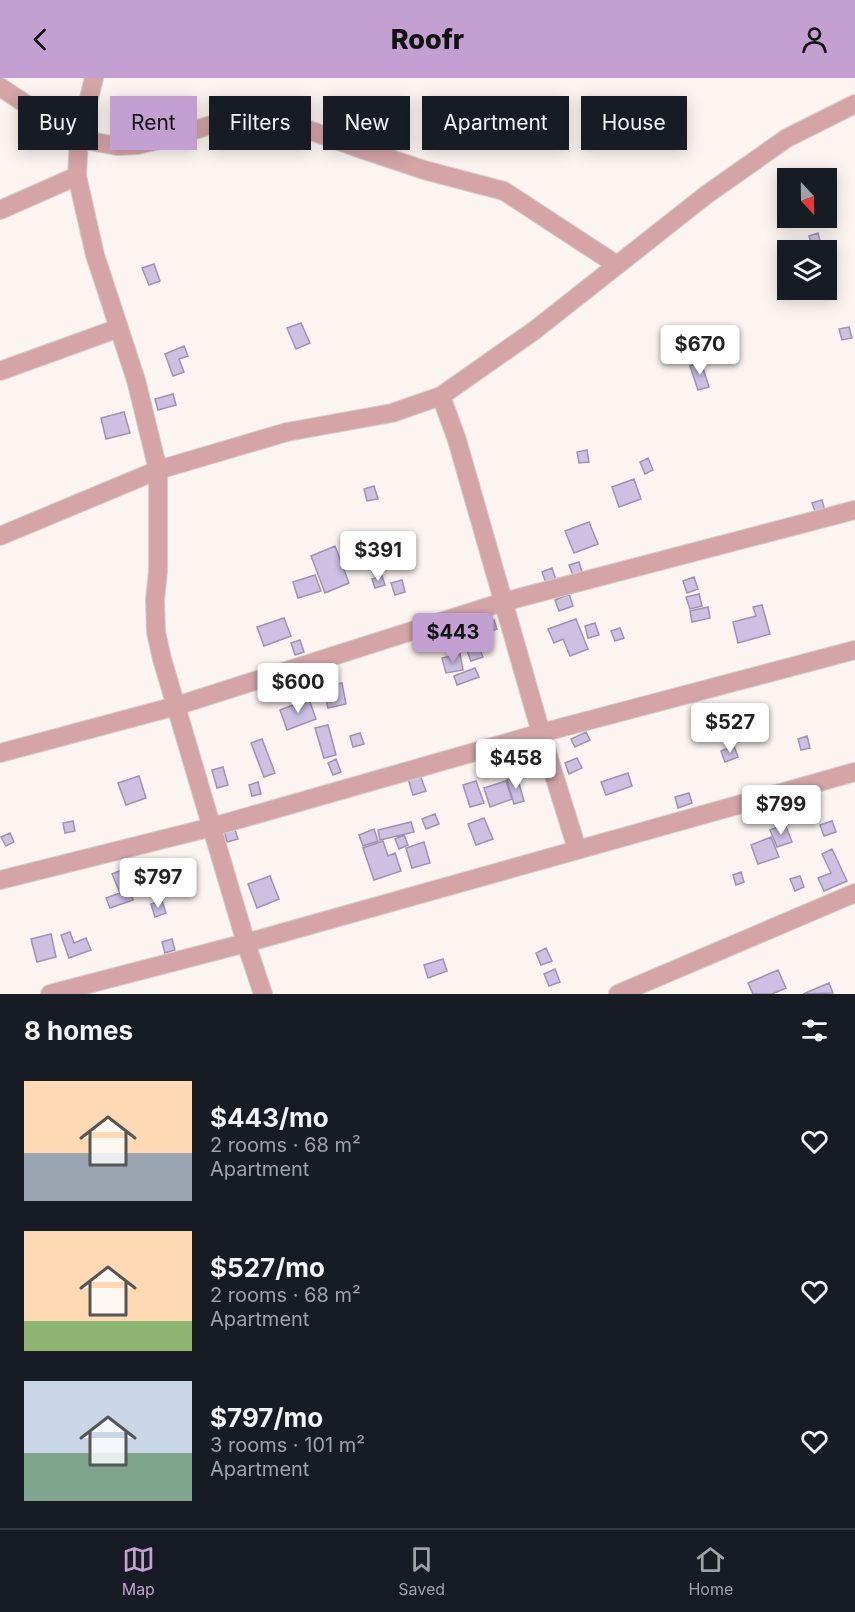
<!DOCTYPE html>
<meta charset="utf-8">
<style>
body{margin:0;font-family:Inter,sans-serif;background:#242831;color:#f1f3f6;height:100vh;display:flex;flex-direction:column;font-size:22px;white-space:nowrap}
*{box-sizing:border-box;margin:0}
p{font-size:20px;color:#9ea1a6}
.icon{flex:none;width:33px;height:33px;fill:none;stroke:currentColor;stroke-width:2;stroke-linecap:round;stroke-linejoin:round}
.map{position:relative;height:916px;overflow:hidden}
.details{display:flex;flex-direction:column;background:#171b24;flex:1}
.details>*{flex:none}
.banner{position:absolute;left:18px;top:18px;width:819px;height:54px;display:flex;gap:12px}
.needle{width:39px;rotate:158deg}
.tools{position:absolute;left:777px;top:90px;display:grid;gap:12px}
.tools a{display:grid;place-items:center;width:60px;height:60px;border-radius:0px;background:#171b24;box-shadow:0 3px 15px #0003;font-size:30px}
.price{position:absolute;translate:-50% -51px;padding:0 14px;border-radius:6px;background:#fff;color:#222;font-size:20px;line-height:39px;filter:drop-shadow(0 2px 3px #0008)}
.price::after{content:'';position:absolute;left:50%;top:36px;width:18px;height:14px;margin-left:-9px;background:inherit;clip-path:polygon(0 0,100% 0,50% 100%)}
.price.active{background:#c39fd2;color:#111}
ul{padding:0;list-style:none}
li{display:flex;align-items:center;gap:18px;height:150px;padding:0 24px}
li span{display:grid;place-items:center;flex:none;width:168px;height:120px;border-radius:0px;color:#555}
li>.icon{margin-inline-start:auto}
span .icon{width:72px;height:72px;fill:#fffc;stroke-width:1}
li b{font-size:26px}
h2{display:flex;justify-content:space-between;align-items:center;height:72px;padding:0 24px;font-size:26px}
.chip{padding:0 21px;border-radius:0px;background:#171b24;box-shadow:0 3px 15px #0003;font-size:21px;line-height:54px}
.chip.active{background:#c39fd2;color:#111}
header{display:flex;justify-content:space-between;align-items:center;height:78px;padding:0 24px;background:#c39fd2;color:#111;font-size:27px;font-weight:800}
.dock{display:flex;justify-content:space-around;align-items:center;height:84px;border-top:2px solid #363941;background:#171b24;font-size:16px;color:#9ea1a6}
.dock a{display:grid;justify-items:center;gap:3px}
.dock .active{color:#c39fd2}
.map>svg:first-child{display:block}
.building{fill:#cdc0e3;stroke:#9f93b4;stroke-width:1.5}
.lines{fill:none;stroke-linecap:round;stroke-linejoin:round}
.minor-casing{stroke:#d7cec9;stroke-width:20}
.minor{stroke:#d4a4a7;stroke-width:18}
</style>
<header><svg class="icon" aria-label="back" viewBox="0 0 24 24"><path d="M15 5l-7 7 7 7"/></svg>Roofr<svg class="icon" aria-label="person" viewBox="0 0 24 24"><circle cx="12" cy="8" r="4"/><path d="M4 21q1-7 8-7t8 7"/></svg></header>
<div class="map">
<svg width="855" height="916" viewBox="0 0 855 916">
<rect width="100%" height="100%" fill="#fcf4f0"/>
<!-- building -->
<path class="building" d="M818 155 821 167 812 169 809 158Z
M154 186 160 203 149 207 142 190Z
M301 245 310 265 296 271 287 250Z
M849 249 852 260 842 262 839 251Z
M184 268 188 278 179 281 184 294 173 298 165 276Z
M701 284 709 309 698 312 690 288Z
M173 316 176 327 158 332 155 321Z
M124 334 130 355 106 361 101 340Z
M587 372 589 384 579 385 577 374Z
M648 380 653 392 645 396 640 384Z
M634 401 641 421 619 429 612 409Z
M374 408 378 421 367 423 364 411Z
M822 422 825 433 816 436 812 425Z
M589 444 598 466 574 475 565 453Z
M335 468 349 505 325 515 311 478Z
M579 484 582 494 573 497 569 487Z
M552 490 556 502 546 505 542 494Z
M315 497 321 513 298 520 293 504Z
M382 498 385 507 375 510 372 501Z
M694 499 698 511 687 515 683 503Z
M402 502 405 514 395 517 391 505Z
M569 516 573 528 559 533 555 522Z
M699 516 702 528 690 531 686 519Z
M762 527 770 556 738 565 733 544 756 538 753 529Z
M708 529 710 540 692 544 690 533Z
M284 540 291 558 264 568 257 549Z
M576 541 588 571 570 578 563 561 554 565 548 551Z
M494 542 497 551 473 559 470 550Z
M595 545 599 557 588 560 585 548Z
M620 550 624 560 615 563 611 553Z
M300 562 304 574 295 577 291 565Z
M479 569 483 579 471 583 467 573Z
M460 576 463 592 446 595 442 580Z
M475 590 479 599 457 607 454 598Z
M342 605 346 626 328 630 323 609Z
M309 621 316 641 287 652 280 632Z
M328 647 336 677 324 680 315 650Z
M586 654 590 662 575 669 571 661Z
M360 655 364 666 353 669 350 658Z
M807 658 810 670 801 672 798 661Z
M262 661 275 695 264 699 251 665Z
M530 667 539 693 529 697 520 671Z
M734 668 738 679 725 684 721 673Z
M577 680 582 690 569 696 565 685Z
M336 681 341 694 333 697 328 685Z
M223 689 228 707 217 710 212 692Z
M628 695 632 708 606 717 601 704Z
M420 697 426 713 413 717 408 701Z
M139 698 146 720 126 727 118 705Z
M517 699 524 723 514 726 507 702Z
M476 703 484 725 470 729 463 707Z
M506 703 512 721 490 729 484 710Z
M258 704 261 716 252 718 249 707Z
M689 715 692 725 678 730 675 719Z
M785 722 788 732 778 735 775 725Z
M435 736 439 746 426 751 422 741Z
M484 740 493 761 476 767 468 746Z
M73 743 75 753 65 755 63 745Z
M832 743 836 754 824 758 820 747Z
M411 744 414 754 380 762 378 752Z
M785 746 792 764 777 769 770 752Z
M234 749 238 761 227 764 224 753Z
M374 751 378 763 363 768 359 757Z
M10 755 14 764 6 768 1 759Z
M404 757 408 767 399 771 395 761Z
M771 759 779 779 758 786 751 767Z
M383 763 388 778 395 775 401 793 374 802 363 770Z
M424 764 430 785 412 790 406 770Z
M832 771 847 803 824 813 818 800 831 795 822 776Z
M157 787 160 800 148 803 145 790Z
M122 792 133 822 110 830 106 820 120 815 112 796Z
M741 794 744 804 736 807 733 797Z
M270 798 279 821 257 830 248 806Z
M800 798 804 809 795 813 790 801Z
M176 800 180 811 154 821 149 809Z
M162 823 166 835 155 839 151 826Z
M70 854 74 865 86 860 91 872 69 880 61 857Z
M51 856 56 879 37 884 31 861Z
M172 861 175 872 165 875 162 864Z
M546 870 552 883 541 887 536 875Z
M443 881 447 893 428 900 424 887Z
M555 891 560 904 549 908 544 896Z
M778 892 786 910 772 916H753L748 905Z
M829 905 833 915 803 916Z"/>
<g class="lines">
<!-- minor casing -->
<g class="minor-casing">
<path id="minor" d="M94 0 79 61 77 98 95 177 136 302 158 392V493L155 522 156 554 162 581 246 865 263 916
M0 9 79 61 117 68 137 67 172 59 237 39H258L287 44 364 72 424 92 504 113 617 187
M0 132 77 98
M0 293 119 250
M441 318 457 362 541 655 577 771
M0 458 158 392 287 354 392 335 441 318 535 252 706 117 787 60 855 26
M0 675 176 628 503 524 855 432
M0 802 212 749 541 655 855 572
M50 916 246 865 855 694
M618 916 855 815"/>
</g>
<!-- minor -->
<use href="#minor" class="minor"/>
</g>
</svg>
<div class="tools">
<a><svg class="needle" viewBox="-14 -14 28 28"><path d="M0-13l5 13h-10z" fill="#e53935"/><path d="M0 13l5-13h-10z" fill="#9ea1a6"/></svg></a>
<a><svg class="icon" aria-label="layers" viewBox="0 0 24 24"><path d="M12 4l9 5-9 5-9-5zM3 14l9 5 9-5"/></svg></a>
</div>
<b class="price" style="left:700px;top:298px">$670</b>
<b class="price" style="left:378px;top:504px">$391</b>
<b class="price active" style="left:453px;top:586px">$443</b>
<b class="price" style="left:298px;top:636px">$600</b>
<b class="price" style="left:730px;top:676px">$527</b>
<b class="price" style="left:516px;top:712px">$458</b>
<b class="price" style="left:781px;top:758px">$799</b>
<b class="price" style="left:158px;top:831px">$797</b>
<div class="banner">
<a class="chip">Buy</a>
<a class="chip active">Rent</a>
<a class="chip">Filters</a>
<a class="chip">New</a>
<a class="chip">Apartment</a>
<a class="chip">House</a>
</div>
</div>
<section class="details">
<h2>8 homes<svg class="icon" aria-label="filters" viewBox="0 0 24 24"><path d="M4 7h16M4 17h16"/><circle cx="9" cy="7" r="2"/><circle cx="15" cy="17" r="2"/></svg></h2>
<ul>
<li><span style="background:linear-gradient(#ffd9b3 60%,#9aa5b1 0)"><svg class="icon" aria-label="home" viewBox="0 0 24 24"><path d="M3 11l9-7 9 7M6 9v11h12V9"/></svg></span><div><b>$443/mo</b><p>2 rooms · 68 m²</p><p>Apartment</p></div><svg class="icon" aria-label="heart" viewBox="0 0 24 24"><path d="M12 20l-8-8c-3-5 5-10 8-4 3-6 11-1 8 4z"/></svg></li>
<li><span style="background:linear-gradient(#ffd9b3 75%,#8fb573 0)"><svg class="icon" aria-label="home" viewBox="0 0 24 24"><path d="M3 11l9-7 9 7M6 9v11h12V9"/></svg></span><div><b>$527/mo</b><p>2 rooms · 68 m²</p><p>Apartment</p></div><svg class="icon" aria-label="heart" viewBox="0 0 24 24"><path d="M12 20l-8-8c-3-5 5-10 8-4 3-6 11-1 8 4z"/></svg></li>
<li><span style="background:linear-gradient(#c9d6e8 60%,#7fa58c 0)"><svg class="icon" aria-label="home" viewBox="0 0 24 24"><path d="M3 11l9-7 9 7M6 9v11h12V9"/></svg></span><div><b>$797/mo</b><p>3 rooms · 101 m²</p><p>Apartment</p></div><svg class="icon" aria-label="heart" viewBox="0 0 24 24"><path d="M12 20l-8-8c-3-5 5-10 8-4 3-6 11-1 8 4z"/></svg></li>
</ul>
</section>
<nav class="dock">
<a class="active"><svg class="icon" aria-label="map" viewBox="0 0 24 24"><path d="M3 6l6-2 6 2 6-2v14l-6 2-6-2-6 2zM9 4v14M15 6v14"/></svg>Map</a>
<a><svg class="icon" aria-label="saved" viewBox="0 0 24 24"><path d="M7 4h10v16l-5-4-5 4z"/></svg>Saved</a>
<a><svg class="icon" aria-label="home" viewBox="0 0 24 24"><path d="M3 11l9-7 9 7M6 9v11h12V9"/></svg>Home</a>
</nav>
